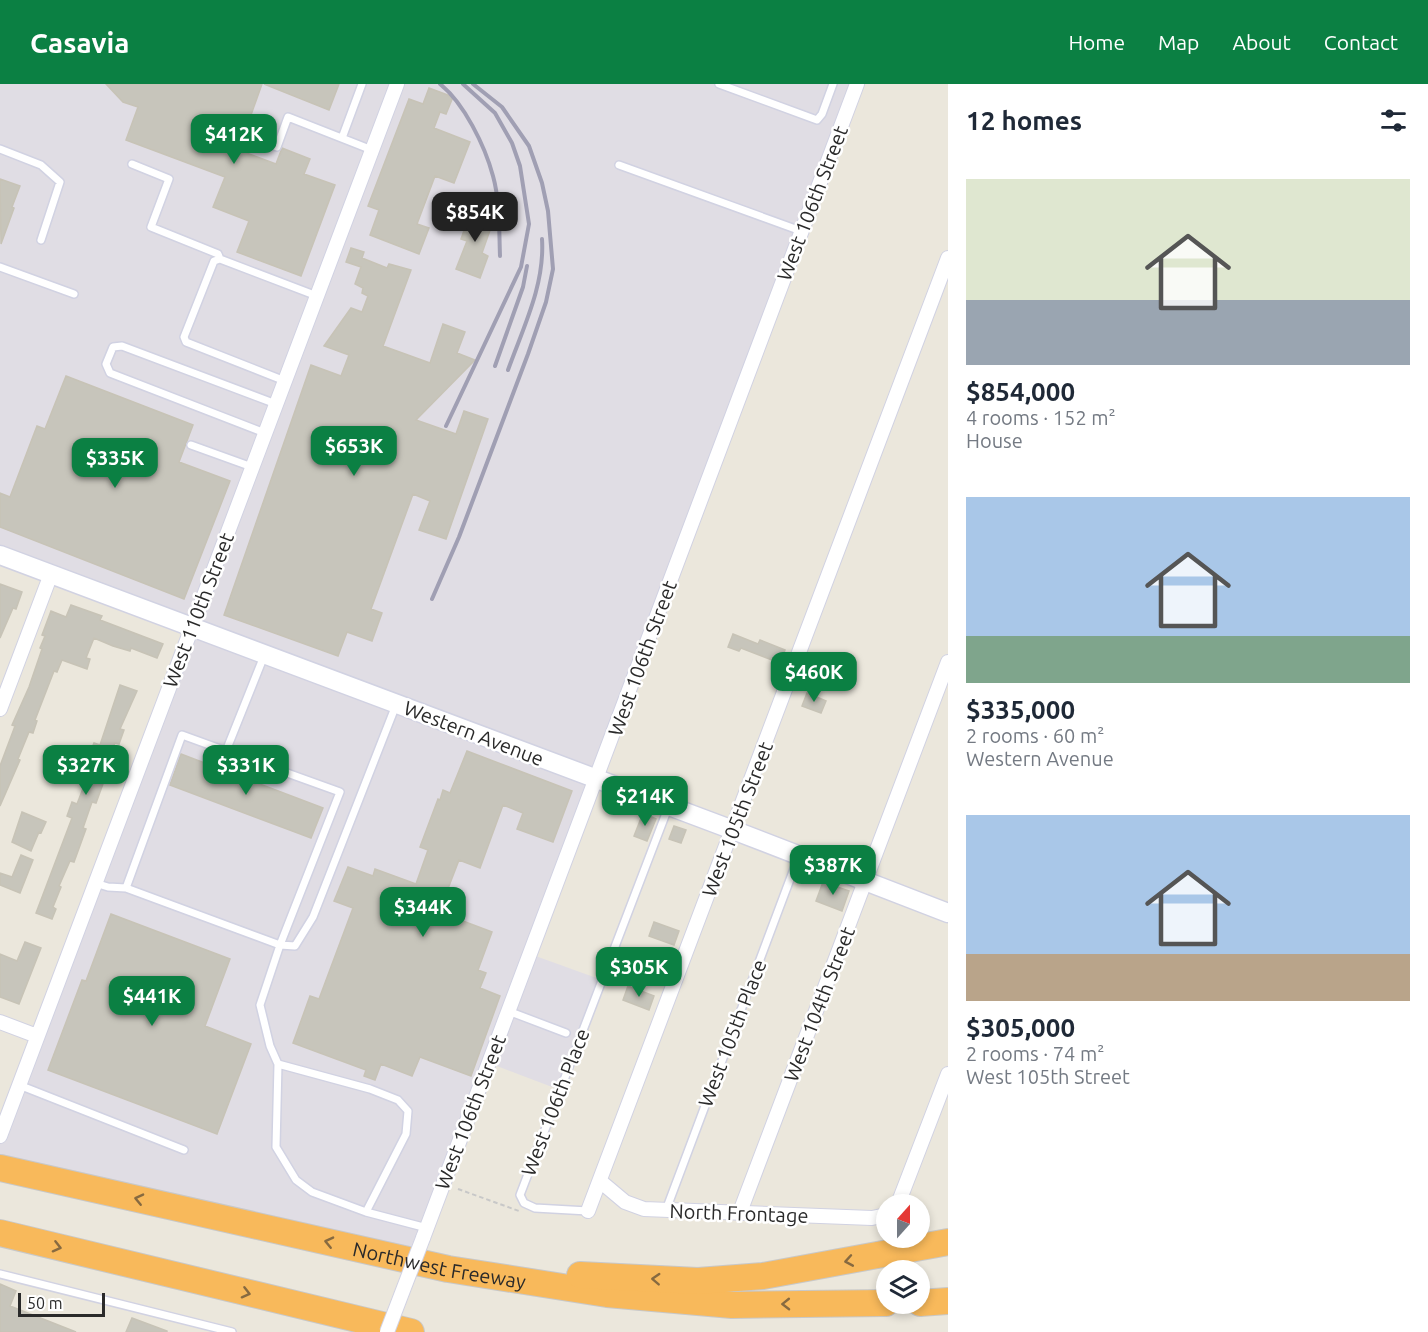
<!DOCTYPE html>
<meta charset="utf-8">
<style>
body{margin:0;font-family:Ubuntu,sans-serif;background:#f6f6f7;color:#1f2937;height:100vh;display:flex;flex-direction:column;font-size:22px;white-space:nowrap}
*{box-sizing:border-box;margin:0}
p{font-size:20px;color:#747a83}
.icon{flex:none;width:33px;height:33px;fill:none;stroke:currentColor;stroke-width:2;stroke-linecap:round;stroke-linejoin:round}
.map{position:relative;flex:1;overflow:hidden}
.details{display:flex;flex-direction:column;background:#fff;width:480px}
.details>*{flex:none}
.needle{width:39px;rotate:21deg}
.tools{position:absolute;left:876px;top:1110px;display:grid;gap:12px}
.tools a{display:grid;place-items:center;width:54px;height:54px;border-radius:50%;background:#fff;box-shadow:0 3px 9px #0003;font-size:30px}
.scale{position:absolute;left:18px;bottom:15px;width:87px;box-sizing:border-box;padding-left:6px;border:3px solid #2a2a2a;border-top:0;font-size:16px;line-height:21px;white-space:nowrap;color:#2a2a2a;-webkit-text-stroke:4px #fff;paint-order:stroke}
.price{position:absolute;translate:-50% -51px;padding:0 14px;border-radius:12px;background:#0b8043;color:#fff;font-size:20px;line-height:39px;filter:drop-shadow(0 2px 3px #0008)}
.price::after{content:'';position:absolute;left:50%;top:36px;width:18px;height:14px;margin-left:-9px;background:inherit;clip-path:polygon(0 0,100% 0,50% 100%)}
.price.current{background:#222;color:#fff}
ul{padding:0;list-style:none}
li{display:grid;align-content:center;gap:12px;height:318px;padding:0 18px}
li span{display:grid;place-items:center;height:186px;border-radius:0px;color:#555}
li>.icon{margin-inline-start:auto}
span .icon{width:108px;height:108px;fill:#fffc;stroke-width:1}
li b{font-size:26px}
h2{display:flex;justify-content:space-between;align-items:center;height:72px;padding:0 18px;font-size:26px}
header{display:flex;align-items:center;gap:36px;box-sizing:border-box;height:84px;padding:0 30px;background:#0b8043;color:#fff}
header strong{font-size:28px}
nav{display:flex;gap:33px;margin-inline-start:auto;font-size:21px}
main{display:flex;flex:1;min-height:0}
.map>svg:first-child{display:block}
.industrial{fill:#e0dde4}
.building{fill:#c7c5bb;stroke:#c7c3b6;stroke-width:1.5}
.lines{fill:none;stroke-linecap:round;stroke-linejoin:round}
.service-casing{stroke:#d1d2e2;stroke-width:10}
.minor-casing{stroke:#d1d2e2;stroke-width:16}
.tertiary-casing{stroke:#d1d2e2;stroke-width:21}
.motorway-casing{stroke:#c8c8c8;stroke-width:28}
.path{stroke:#c8c8c8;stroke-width:2;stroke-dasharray:4.5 3;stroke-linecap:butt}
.service{stroke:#fff;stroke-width:7}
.minor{stroke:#fff;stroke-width:14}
.tertiary{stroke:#fff;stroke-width:18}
.motorway{stroke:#f8b95b;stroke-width:26}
.rail{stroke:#a09fb3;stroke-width:4}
.minor-bridge-casing{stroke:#d1d2e2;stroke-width:16;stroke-linecap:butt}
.minor-bridge{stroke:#fff;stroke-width:14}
.oneway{stroke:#876a40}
.labels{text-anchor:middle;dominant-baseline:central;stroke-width:5;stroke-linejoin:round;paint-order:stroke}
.street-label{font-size:20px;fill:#2a2a2a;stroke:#fff}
</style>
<header>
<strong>Casavia</strong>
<nav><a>Home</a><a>Map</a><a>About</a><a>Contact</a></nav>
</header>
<main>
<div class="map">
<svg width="948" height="1248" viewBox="0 0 948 1248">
<rect width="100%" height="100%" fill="#ebe7dc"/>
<!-- industrial -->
<path class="industrial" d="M0 0H857L530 870 602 896 560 1006 489 979 416 1175 0 1084V1052L192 542 0 471Z"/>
<!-- building -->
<path class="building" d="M106 0H262L246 45 223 37 215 57 276 80 282 64 310 75 304 90 335 101 301 192 237 168 249 137 213 123 225 93 126 56 138 23 123 18Z
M264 0H339L329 26Z
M429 4 453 13 446 30 440 28 434 44 470 58 454 99 435 92 417 140 429 144 419 170 370 151 379 126 368 122 409 15 423 20Z
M0 95 20 102 12 123 14 124 1 160Z
M472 124 495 132 482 169 488 172 480 194 456 185 467 157 461 155Z
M351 164 364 168 362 174 387 184 389 180 411 186 383 262 430 279 443 240 465 248 457 269 475 276 416 336 456 350 464 327 488 335 446 455 419 446 430 417 413 410 371 525 382 529 372 557 347 548 338 572 224 531 311 281 341 292 349 271 324 262 351 224 362 228 368 212 362 209 363 204 355 200 361 183 346 178Z
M66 292 193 341 179 378 230 397 184 515 0 443V409L10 413 37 342 45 345Z
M0 500 22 508 16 525 13 524 0 554Z
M71 521 102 532 100 536 163 560 157 574 131 564 130 567 113 562 94 554 86 574 90 575 87 585 62 576 57 588 54 587 35 636 37 637 33 649 29 648 18 675 20 676 0 722V682L15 642 12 641 29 603 42 565 40 564 45 552 42 551 51 527 66 533Z
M733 550 758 560 760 556 785 566 780 579 741 564 739 567 728 563Z
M120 601 137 607 120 645 124 646 119 660 115 659 104 685 108 686 96 719 92 718 83 744 86 745 74 778 70 777 59 802 61 803 53 823 56 825 52 835 36 829 72 734 67 732 72 718 77 720 87 694 62 684 67 671 86 678 94 659 100 661Z
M807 609 826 617 821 629 802 622Z
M467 667 572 707 553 758 517 745 523 729 503 721 480 784 459 776 439 828 492 848 478 886 486 889 480 904 500 912 471 992 420 973 412 992 381 980 375 996 364 992 366 986 293 959 310 912 319 915 353 824 334 817 348 783 373 792 375 785 416 800 428 766 420 763 438 715 440 716 443 706 450 709Z
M181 670 323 724 311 754 170 701Z
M22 728 46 738 41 749 39 748 31 767 12 758Z
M643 729 656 735 647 757 634 752Z
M674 742 686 746 681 759 669 755Z
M21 771 33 776 20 809 0 801V789L12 793Z
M823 798 849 807 842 827 816 817Z
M111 830 230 875 205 942 251 960 217 1050 48 986 82 896 86 897Z
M654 838 679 847 674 861 649 852Z
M25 858 41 864 19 920 0 913V870L17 877Z
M628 902 654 912 649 926 623 916Z
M0 1200 16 1207 10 1222 76 1248H0Z
M132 1234 167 1247V1248H126Z"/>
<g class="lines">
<!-- service casing -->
<g class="service-casing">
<path id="service" d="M719 0 817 36 822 30 833 0
M226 43 277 63 288 33 372 66
M342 54 362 0
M0 65 41 81 60 98 41 156
M132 80 169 95 151 143 218 170 220 175
M619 81 801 147
M0 183 74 210
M285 297 186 258 184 253 214 177 220 175 317 212
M265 349 110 289 106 280 113 263 122 262 276 320
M191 361 252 383
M396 621 313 833 295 862 280 861 260 921 270 962 278 980 276 1063 296 1096 312 1108 366 1128 427 1144
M226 667 340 708 280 861 126 804 182 651 226 667 264 572
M95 799 108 803 126 804
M508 927 566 949
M278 980 370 1005 398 1016 408 1027 406 1050 366 1128
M19 1001 184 1066
M666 1126 798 774
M588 1127 535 1124 524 1119 520 1111 668 724
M0 1190 232 1248"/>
</g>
<!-- minor casing -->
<g class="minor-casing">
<path id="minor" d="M0 625 51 490
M0 938 37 952
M0 1052 397 0
M600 1097 625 1118 644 1125 872 1134 886 1131
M898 1120 948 990
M588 1127 948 174
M740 1128 948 578
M423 1154 857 0"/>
</g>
<!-- tertiary casing -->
<g class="tertiary-casing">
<path id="tertiary" d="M0 471 733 746 948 829"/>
</g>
<!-- motorway casing -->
<g class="motorway-casing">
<g id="motorway">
<path id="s1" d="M0 1084 448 1185 607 1210 732 1221 886 1219"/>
<path d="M0 1149 411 1248"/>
<path d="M580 1191 698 1197 763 1192 948 1158"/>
<path d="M920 1219 948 1217"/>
</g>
</g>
<!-- path -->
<path class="path" d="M458 1105 519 1127"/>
<!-- service -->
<use href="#service" class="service"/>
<!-- minor -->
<use href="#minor" class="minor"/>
<!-- tertiary -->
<use href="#tertiary" class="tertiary"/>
<!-- motorway -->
<use href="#motorway" class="motorway"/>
<!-- rail -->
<path class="rail" d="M440 0C464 19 485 62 493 92 500 117 499 146 500 172
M495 282 523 203 527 182
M508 286C523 244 545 201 542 155
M446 342 521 183 529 140 520 82 512 59 495 29 463 0
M432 515 459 453 528 270 546 218 553 185 548 127 542 99 529 62 502 23 473 0"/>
<!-- minor-bridge casing -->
<g class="minor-bridge-casing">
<path id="minor-bridge" d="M387 1248 423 1154"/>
</g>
<!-- minor-bridge -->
<use href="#minor-bridge" class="minor-bridge"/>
</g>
<!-- one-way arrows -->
<defs><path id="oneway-chevron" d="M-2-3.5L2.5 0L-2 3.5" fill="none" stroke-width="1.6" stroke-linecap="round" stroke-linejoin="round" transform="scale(1.5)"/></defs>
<g class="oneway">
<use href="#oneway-chevron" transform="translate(139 1115) rotate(-167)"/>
<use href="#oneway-chevron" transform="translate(329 1158) rotate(-167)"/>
<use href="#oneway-chevron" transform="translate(57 1163) rotate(14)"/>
<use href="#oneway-chevron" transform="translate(849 1177) rotate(170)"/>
<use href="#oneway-chevron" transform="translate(656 1195) rotate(-177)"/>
<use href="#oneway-chevron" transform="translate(246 1209) rotate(14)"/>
<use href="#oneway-chevron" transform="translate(786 1220) rotate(179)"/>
</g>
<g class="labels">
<!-- street labels -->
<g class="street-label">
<text transform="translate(812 119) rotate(-69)">West 106th Street</text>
<text transform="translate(198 526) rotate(-69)">West 110th Street</text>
<text transform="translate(642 574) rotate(-70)">West 106th Street</text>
<text transform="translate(474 649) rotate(21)">Western Avenue</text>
<text transform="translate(737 735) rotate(-69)">West 105th Street</text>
<text transform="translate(819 920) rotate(-69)">West 104th Street</text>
<text transform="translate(732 949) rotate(-69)">West 105th Place</text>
<text transform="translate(555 1018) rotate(-69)">West 106th Place</text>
<text transform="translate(470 1028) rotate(-69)">West 106th Street</text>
<text transform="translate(739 1129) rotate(2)">North Frontage</text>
<text stroke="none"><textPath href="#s1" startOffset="450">Northwest Freeway</textPath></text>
</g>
</g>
</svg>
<div class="tools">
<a><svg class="needle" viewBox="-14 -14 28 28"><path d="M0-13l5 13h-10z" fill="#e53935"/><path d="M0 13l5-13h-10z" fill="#747a83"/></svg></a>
<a><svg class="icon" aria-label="layers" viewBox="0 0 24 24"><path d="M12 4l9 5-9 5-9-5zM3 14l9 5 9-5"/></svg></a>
</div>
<div class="scale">50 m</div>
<b class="price" style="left:234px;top:81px">$412K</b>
<b class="price current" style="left:475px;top:159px">$854K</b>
<b class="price" style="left:354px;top:393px">$653K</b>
<b class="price" style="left:115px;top:405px">$335K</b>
<b class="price" style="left:814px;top:619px">$460K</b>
<b class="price" style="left:86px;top:712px">$327K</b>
<b class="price" style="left:246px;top:712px">$331K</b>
<b class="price" style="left:645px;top:743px">$214K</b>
<b class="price" style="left:833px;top:812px">$387K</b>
<b class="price" style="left:423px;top:854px">$344K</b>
<b class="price" style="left:639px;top:914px">$305K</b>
<b class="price" style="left:152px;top:943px">$441K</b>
</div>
<section class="details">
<h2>12 homes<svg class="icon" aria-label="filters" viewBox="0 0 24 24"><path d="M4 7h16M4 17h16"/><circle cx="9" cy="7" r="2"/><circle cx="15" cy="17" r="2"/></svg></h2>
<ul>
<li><span style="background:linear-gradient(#dfe7d0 65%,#9aa5b1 0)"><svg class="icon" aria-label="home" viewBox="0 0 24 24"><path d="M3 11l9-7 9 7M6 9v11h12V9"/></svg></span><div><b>$854,000</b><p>4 rooms · 152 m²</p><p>House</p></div></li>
<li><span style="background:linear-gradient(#a9c7e8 75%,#7fa58c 0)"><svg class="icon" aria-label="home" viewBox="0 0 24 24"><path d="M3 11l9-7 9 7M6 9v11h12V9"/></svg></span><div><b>$335,000</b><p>2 rooms · 60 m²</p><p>Western Avenue</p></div></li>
<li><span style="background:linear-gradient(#a9c7e8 75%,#b9a48a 0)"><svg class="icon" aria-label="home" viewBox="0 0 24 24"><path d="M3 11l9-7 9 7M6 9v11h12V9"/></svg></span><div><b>$305,000</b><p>2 rooms · 74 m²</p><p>West 105th Street</p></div></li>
</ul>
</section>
</main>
